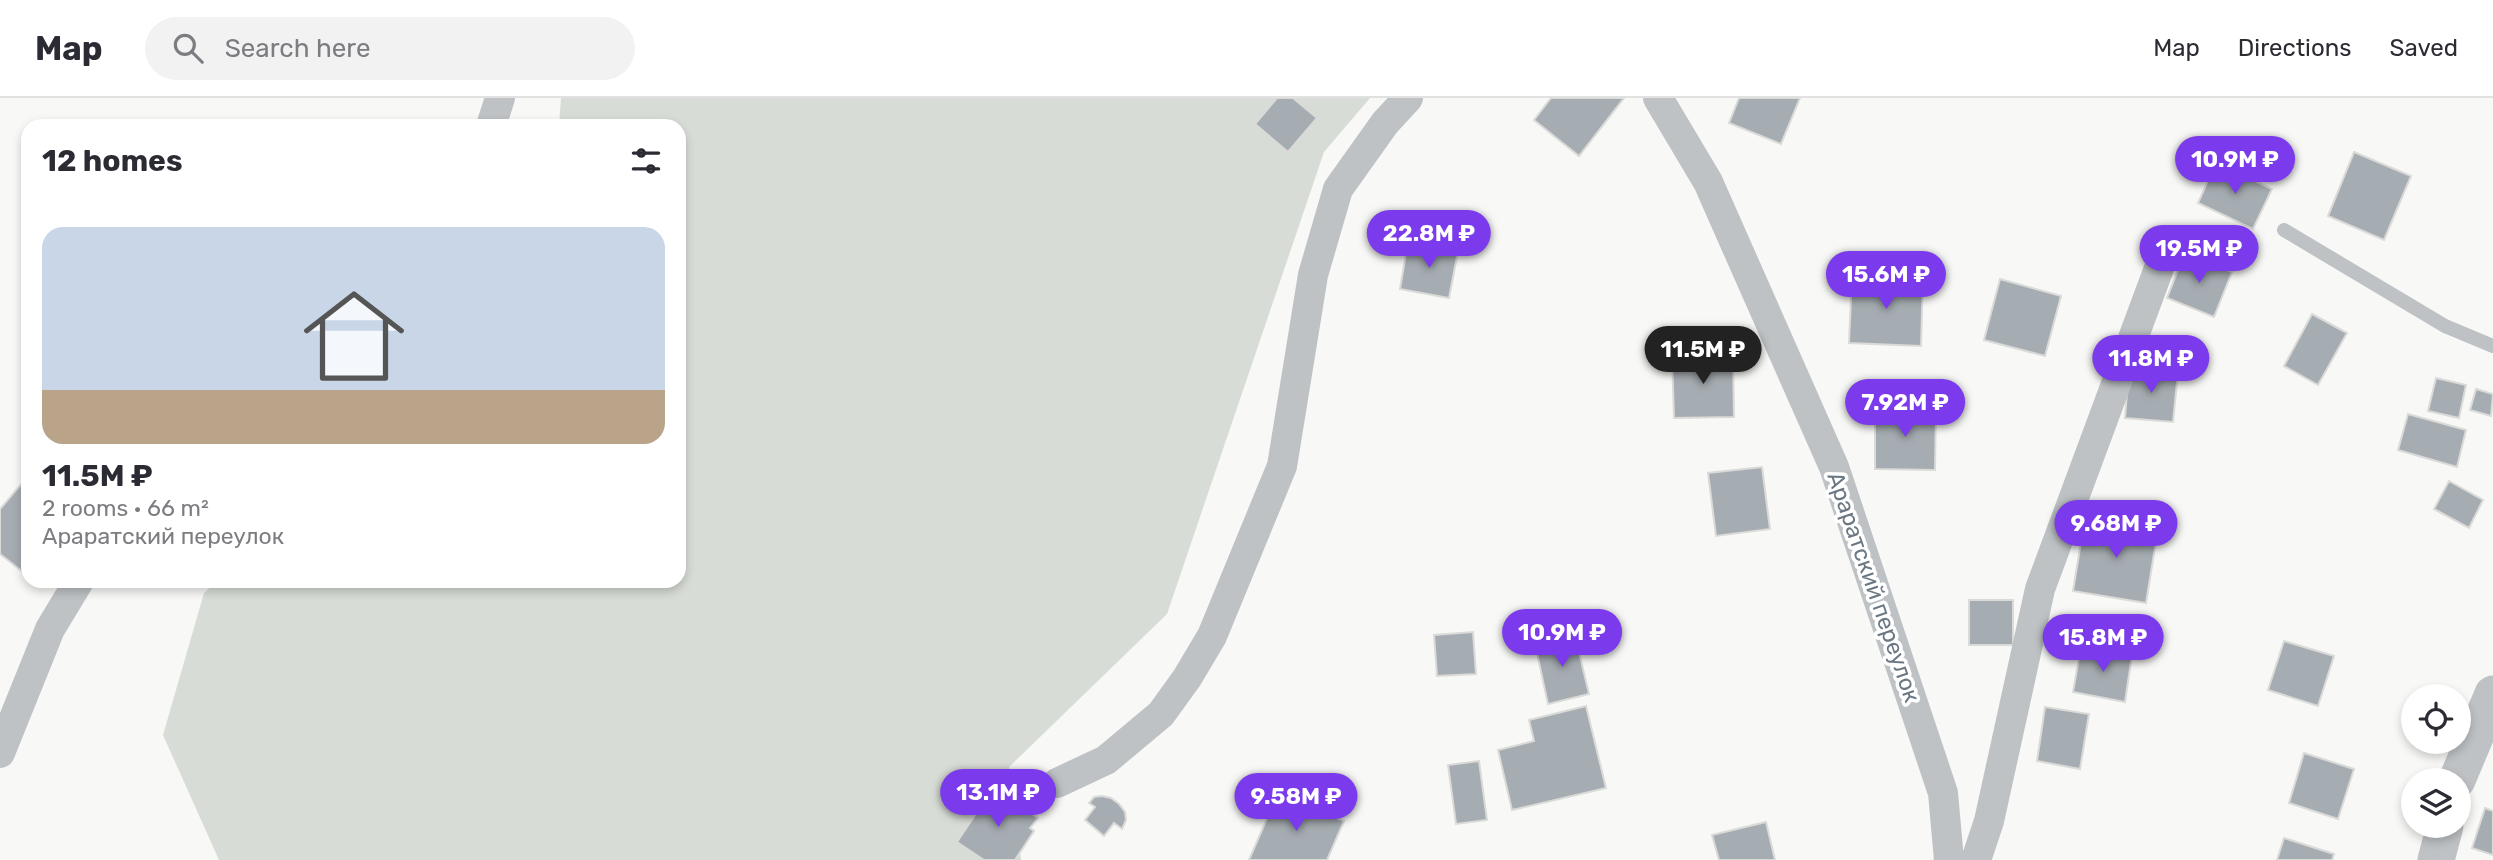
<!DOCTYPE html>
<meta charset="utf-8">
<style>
body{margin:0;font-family:Rubik,sans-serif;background:#f2f2f3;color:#2b2b33;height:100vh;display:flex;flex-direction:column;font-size:26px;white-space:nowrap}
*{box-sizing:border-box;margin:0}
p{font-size:23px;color:#7c7c81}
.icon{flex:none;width:38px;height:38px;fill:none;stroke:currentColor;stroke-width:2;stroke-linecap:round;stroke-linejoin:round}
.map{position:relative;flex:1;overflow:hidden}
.panel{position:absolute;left:21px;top:21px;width:665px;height:469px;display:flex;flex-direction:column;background:#fff;border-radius:21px;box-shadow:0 4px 10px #0003}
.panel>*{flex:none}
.controls{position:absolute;left:2401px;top:586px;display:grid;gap:14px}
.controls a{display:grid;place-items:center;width:70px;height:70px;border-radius:50%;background:#fff;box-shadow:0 4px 10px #0003;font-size:35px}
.price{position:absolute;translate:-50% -60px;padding:0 16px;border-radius:24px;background:#7c3aed;color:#fff;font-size:23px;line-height:46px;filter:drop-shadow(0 2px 4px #0008)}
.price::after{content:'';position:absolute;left:50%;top:42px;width:21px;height:16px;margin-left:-10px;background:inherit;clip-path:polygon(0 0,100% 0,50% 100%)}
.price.on{background:#222;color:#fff}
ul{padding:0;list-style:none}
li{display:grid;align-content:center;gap:14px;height:371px;padding:0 21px}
li span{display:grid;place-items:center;height:217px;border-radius:21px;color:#555}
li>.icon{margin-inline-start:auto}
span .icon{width:126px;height:126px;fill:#fffc;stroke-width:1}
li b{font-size:30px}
h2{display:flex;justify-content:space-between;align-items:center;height:84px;padding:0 21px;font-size:30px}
header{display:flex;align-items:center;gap:42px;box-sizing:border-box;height:98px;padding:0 35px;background:#fff;border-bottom:2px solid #e1e1e2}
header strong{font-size:33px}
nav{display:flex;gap:38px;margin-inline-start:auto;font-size:24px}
.search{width:490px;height:63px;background:#f2f2f3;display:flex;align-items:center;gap:18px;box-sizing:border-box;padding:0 24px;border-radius:38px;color:#7c7c81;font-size:26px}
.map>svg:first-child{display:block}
.green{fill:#d8dcd6}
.building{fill:#a6adb2;stroke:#dadad8;stroke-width:2}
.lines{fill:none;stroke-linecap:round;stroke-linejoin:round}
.service{stroke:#bec2c5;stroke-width:14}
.minor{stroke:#bec2c5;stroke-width:30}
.tertiary{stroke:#bec2c5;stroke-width:37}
.labels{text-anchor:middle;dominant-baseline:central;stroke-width:7;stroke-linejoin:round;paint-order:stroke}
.street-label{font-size:23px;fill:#6b7883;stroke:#fff}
</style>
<header>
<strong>Map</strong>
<div class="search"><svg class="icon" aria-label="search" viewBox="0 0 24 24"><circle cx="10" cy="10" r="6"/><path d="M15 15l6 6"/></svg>Search here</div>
<nav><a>Map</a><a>Directions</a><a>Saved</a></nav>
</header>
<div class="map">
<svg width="2493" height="762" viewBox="0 0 2493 762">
<rect width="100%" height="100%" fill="#f8f8f6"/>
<!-- green -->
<path class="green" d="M561 0H1370L1324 54 1167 516 1009 669 1021 762H219L163 637 204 495 217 483H679V28H559Z"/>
<!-- building -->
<path class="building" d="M1277 0H1293L1317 20 1288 54 1255 26Z
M1551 0H1624L1579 58 1534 22Z
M1739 0H1800L1781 46 1729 25Z
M2354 54 2411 78 2384 142 2328 118Z
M2216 65 2272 91 2253 131 2198 105Z
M1408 143 1458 153 1449 200 1400 191Z
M2185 154 2232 174 2214 219 2167 200Z
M1852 177 1923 180 1921 248 1849 245Z
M2000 181 2061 198 2045 258 1984 242Z
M2312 216 2347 235 2318 287 2284 268Z
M1733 257 1734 319 1674 320 1672 258Z
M2129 270 2178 274 2173 324 2125 320Z
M2436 280 2466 287 2459 320 2428 313Z
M2476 291 2493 296 2491 318 2470 312Z
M1875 310 1936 311 1935 372 1875 371Z
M2408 316 2466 332 2457 369 2398 352Z
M1762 369 1770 431 1716 438 1708 375Z
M28 378V478L0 456V411Z
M2449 383 2483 402 2469 430 2434 411Z
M2085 419 2158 431 2146 505 2073 493Z
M1969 502H2013V547H1969Z
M1473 534 1476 576 1437 578 1434 537Z
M1575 537 1589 596 1548 606 1535 546Z
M2284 543 2334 558 2318 608 2268 592Z
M2081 548 2132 557 2125 604 2073 594Z
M1586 608 1606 690 1512 712 1498 652 1534 643 1529 622Z
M2045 609 2089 616 2080 671 2037 663Z
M2304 655 2354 671 2338 721 2289 705Z
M1479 663 1487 722 1456 726 1448 667Z
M993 690 1038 720 1030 730 1034 733 1015 762H984L957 744Z
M1278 695 1344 723 1327 762H1249Z
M1102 698 1111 700 1119 706 1125 714 1126 722 1122 731 1114 725 1104 738 1085 722 1095 709 1089 705 1094 699Z
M2485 710 2493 713V757L2472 750Z
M1766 724 1775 762H1719L1712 737Z
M2284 740 2334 756 2332 762H2277Z"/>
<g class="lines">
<!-- service -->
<path class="service" d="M2284 132 2445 228 2493 248"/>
<!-- minor -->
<path class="minor" d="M1658 0 1708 84 1834 369 1943 695 1949 762
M491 28 500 0
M0 655 50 531 79 483
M1057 685 1106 662 1161 616 1187 580 1212 538 1282 368 1313 177 1338 91 1385 25 1408 0
M1976 762 1989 723 2040 491 2168 146"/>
<!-- tertiary -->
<path class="tertiary" d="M2457 682 2493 596
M2436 762 2445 728"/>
</g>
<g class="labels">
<!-- street labels -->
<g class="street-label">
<text transform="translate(1874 489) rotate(71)">Араратский переулок</text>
</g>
</g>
</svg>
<div class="controls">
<a><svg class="icon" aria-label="locate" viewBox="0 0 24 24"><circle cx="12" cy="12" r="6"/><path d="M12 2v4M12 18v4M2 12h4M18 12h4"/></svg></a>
<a><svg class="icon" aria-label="layers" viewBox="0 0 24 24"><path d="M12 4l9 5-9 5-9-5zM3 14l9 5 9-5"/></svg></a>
</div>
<b class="price" style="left:2235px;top:98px">10.9M ₽</b>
<b class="price" style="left:1429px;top:172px">22.8M ₽</b>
<b class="price" style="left:2199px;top:187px">19.5M ₽</b>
<b class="price" style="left:1886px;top:213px">15.6M ₽</b>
<b class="price on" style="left:1703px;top:288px">11.5M ₽</b>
<b class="price" style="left:2151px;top:297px">11.8M ₽</b>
<b class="price" style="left:1905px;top:341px">7.92M ₽</b>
<b class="price" style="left:2116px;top:462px">9.68M ₽</b>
<b class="price" style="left:1562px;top:571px">10.9M ₽</b>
<b class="price" style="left:2103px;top:576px">15.8M ₽</b>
<b class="price" style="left:998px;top:731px">13.1M ₽</b>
<b class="price" style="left:1296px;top:735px">9.58M ₽</b>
<section class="panel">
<h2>12 homes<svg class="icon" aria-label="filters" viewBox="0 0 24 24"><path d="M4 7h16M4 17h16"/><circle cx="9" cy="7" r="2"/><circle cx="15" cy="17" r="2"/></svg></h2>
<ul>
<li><span style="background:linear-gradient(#c9d6e8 75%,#b9a48a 0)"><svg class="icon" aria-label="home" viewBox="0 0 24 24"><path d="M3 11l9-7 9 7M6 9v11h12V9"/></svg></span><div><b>11.5M ₽</b><p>2 rooms · 66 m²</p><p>Араратский переулок</p></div></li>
</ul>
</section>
</div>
